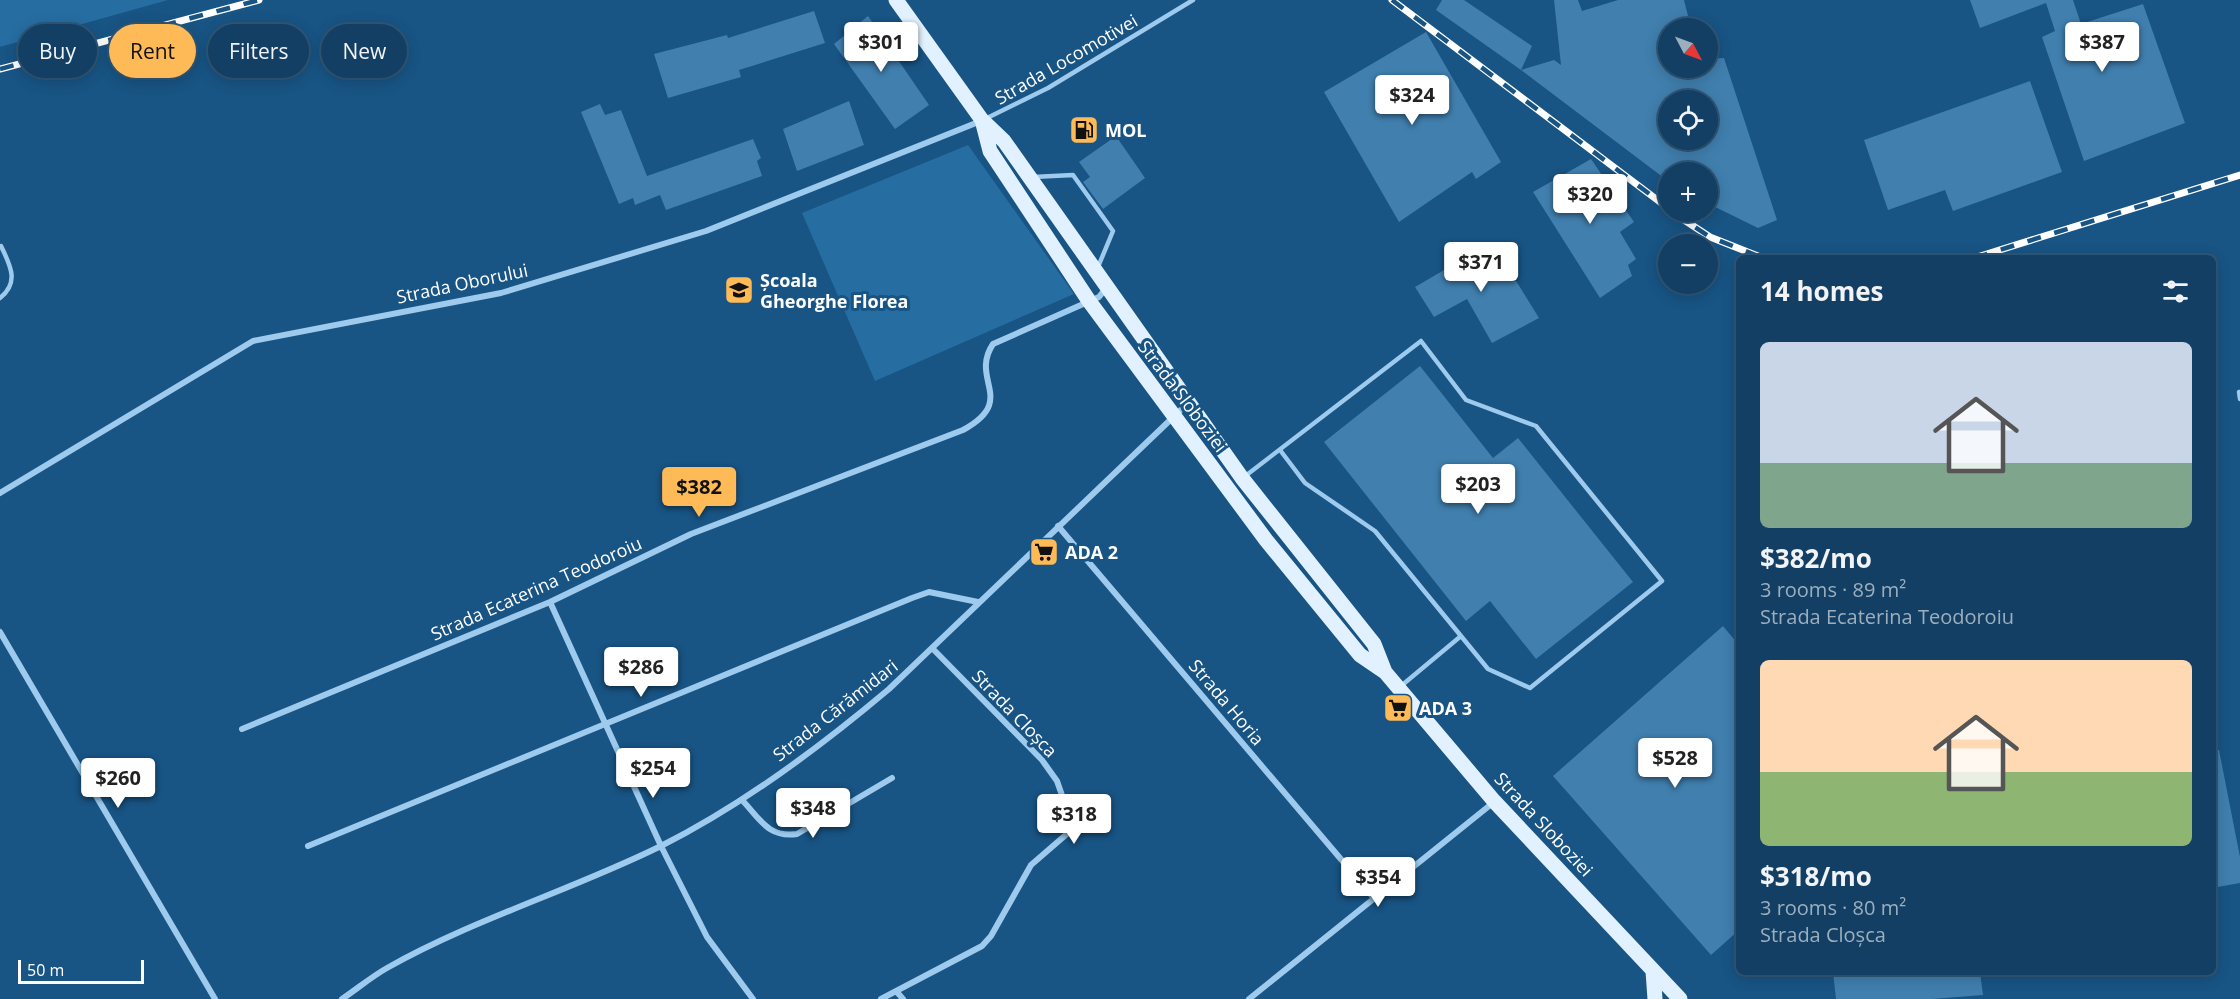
<!DOCTYPE html>
<meta charset="utf-8">
<style>
body{margin:0;font-family:"Open Sans",sans-serif;background:#1f4a6c;color:#f1f3f6;height:100vh;display:flex;flex-direction:column;font-size:22px;white-space:nowrap}
*{box-sizing:border-box;margin:0}
p{font-size:20px;color:#9cafbe}
.icon{flex:none;width:33px;height:33px;fill:none;stroke:currentColor;stroke-width:2;stroke-linecap:round;stroke-linejoin:round}
.map{position:relative;flex:1;overflow:hidden}
.drawer{position:absolute;left:1736px;top:255px;width:480px;height:720px;display:flex;flex-direction:column;background:#123f63;border-radius:9px;box-shadow:0 3px 15px #0003,0 0 0 2px #315878}
.drawer>*{flex:none}
.top-card{position:absolute;left:18px;top:24px;width:570px;height:54px;display:flex;gap:12px}
.needle{width:39px;rotate:131deg}
.controls{position:absolute;left:1658px;top:18px;display:grid;gap:12px}
.controls a{display:grid;place-items:center;width:60px;height:60px;border-radius:50%;background:#123f63;box-shadow:0 3px 15px #0003,0 0 0 2px #315878;font-size:30px}
.scale{position:absolute;left:18px;bottom:15px;width:126px;box-sizing:border-box;padding-left:6px;border:3px solid #fff;border-top:0;font-size:16px;line-height:21px;white-space:nowrap;color:#fff;-webkit-text-stroke:4px #185484;paint-order:stroke}
.price{position:absolute;translate:-50% -51px;padding:0 14px;border-radius:6px;background:#fff;color:#222;font-size:20px;line-height:39px;filter:drop-shadow(0 2px 3px #0008)}
.price::after{content:'';position:absolute;left:50%;top:36px;width:18px;height:14px;margin-left:-9px;background:inherit;clip-path:polygon(0 0,100% 0,50% 100%)}
.price.active{background:#ffba58;color:#111}
ul{padding:0;list-style:none}
li{display:grid;align-content:center;gap:12px;height:318px;padding:0 24px}
li span{display:grid;place-items:center;height:186px;border-radius:9px;color:#555}
li>.icon{margin-inline-start:auto}
span .icon{width:108px;height:108px;fill:#fffc;stroke-width:1}
li b{font-size:26px}
h2{display:flex;justify-content:space-between;align-items:center;height:72px;padding:0 24px;font-size:26px}
.chip{padding:0 21px;border-radius:27px;background:#123f63;box-shadow:0 3px 15px #0003,0 0 0 2px #315878;font-size:21px;line-height:54px}
.chip.active{background:#ffba58;color:#111}
.map>svg:first-child{display:block}
.green{fill:#266da2}
.building{fill:#407fae;fill-rule:evenodd}
.lines{fill:none;stroke-linecap:round;stroke-linejoin:round}
.service{stroke:#9dcaed;stroke-width:4.5}
.minor{stroke:#9dcaed;stroke-width:6}
.primary{stroke:#e2f1ff;stroke-width:15}
.rail-casing{stroke:#fff;stroke-width:7}
.rail{stroke:#185484;stroke-width:4.5;stroke-dasharray:14;stroke-linecap:butt}
.labels{text-anchor:middle;dominant-baseline:central;stroke-width:6;stroke-linejoin:round;paint-order:stroke}
.street-label{font-size:18px;fill:#fff;stroke:#185484}
.poi-label{font-size:18px;font-weight:bold;fill:#fff;stroke:#185484;text-anchor:start}
</style>
<div class="map">
<svg width="2240" height="999" viewBox="0 0 2240 999">
<rect width="100%" height="100%" fill="#185484"/>
<!-- green -->
<path class="green" d="M0 0H168L0 47Z
M968 145 1074 294 875 381 802 213Z"/>
<!-- building -->
<path class="building" d="M1442 0H1464L1532 46 1521 70 1436 10Z
M1554 0H1578L1582 11 1618 0H1684L1691 28H1668V68H1707V59L1724 58 1777 220 1758 228 1707 203V172H1668V181L1521 70 1554 60 1561 65ZM1668 100H1707V140H1668Z
M1970 0H2073L2081 24 2143 4 2185 123 2084 161 2042 37 2055 31 2046 3 1980 28Z
M814 11 825 43 739 70 741 77 668 98 654 54 727 35 728 38Z
M868 16 929 105 895 129 834 44Z
M1426 32 1501 162 1476 179 1472 172 1399 222 1324 92Z
M2030 81 2062 172 1953 211 1945 190 1888 210 1864 140Z
M849 101 864 145 797 171 783 129Z
M600 104 605 115 621 110 647 176 753 139 761 158 757 161 762 176 666 210 660 195 635 205 633 198 619 204 581 112Z
M1116 136 1145 178 1103 209 1083 182 1090 177 1079 162Z
M1591 159 1634 222 1620 232 1636 259 1628 265 1632 276 1600 298 1533 192Z
M1492 242 1539 318 1492 343 1467 299 1434 317 1415 287Z
M1420 366 1493 458 1518 438 1633 582 1536 659 1490 601 1466 621 1324 442Z
M1723 626 1738 644V931L1711 955 1553 776Z
M2212 750H2219L2240 857V883L2212 888Z
M1833 972H1980L1983 995 1932 999H1836Z"/>
<g class="lines">
<!-- service -->
<path class="service" d="M985 119 1048 88 1193 0
M1033 177 1073 175 1113 231 1098 267
M0 298C20 282 10 265 1 246
M2239 392 2240 399
M1244 477 1421 341 1466 400 1536 426 1662 581 1530 688 1488 669 1375 531 1305 483 1280 450
M1401 686 1461 636"/>
<!-- minor -->
<path class="minor" d="M0 493 253 341 501 293 706 231 981 121
M1058 526 1373 897
M550 602 661 846 707 937 753 999
M0 632 215 999
M242 729 550 602 691 534 963 430C1018 400 969 380 993 344L1099 297 1106 288
M742 800C760 819 768 838 797 834L892 778
M308 846 912 598 929 592 978 602
M896 991 903 999
M342 999C357 989 371 977 387 968 474 919 572 890 661 846 743 805 819 748 889 689L1188 403
M881 999 982 946 991 936 1031 865 1068 833 1064 801 1057 781 1042 760 933 649
M1249 999 1494 802"/>
<!-- primary -->
<path class="primary" d="M896 0 982 120 1004 141 1242 478 1374 644 1385 672
M982 120 990 151 1089 301 1266 540 1360 655 1385 672 1494 801 1680 999
M1653 971 1655 999"/>
<!-- rail casing -->
<g class="rail-casing">
<path id="rail" d="M1392 0 1668 208
M0 69 259 0
M1672 212 1710 237 1763 258
M1974 258 2240 175"/>
</g>
<!-- rail -->
<use href="#rail" class="rail"/>
</g>
<!-- icons -->
<defs>
<g id="fuel-square" transform="scale(1.5)"><rect x="-9" y="-9" width="18" height="18" rx="4" fill="#ffba58" stroke="#185484"/><path d="M-5.5-6h7V0h2V4h1.3V-2.5L3-4.5l.8-.8L6-3V5H2.5V1h-1V6h-7ZM-4.2-4.7v3.2H.2V-4.7Z" fill="#111"/></g>
<g id="school-square" transform="scale(1.5)"><rect x="-9" y="-9" width="18" height="18" rx="4" fill="#ffba58" stroke="#185484"/><path d="M0-5L7-2L0 1L-7-2ZM-4 1L0 2.5L4 1V4Q0 6-4 4Z" fill="#111"/></g>
<g id="supermarket-square" transform="scale(1.5)"><rect x="-9" y="-9" width="18" height="18" rx="4" fill="#ffba58" stroke="#185484"/><path d="M-6-5.5h2.5l.6 2H6L4.5 2H-2.5L-4.4-4H-6ZM-1.5 3.2a1.3 1.3 0 1 0 .1 0ZM3 3.2a1.3 1.3 0 1 0 .1 0Z" fill="#111"/></g>
</defs>
<g fill-rule="evenodd">
<use href="#fuel-square" x="1084" y="130"/>
<use href="#school-square" x="739" y="290"/>
<use href="#supermarket-square" x="1044" y="552"/>
<use href="#supermarket-square" x="1398" y="708"/>
</g>
<g class="labels">
<!-- street labels -->
<g class="street-label">
<text transform="translate(1066 59) rotate(-30)">Strada Locomotivei</text>
<text transform="translate(462 283) rotate(-12)">Strada Oborului</text>
<text transform="translate(1183 396) rotate(53)">Strada Sloboziei</text>
<text transform="translate(536 588) rotate(-24)">Strada Ecaterina Teodoroiu</text>
<text transform="translate(1227 702) rotate(50)">Strada Horia</text>
<text transform="translate(835 710) rotate(-38)">Strada Cărămidari</text>
<text transform="translate(1015 713) rotate(46)">Strada Cloșca</text>
<text transform="translate(1544 824) rotate(47)">Strada Sloboziei</text>
</g>
<!-- poi labels -->
<g class="poi-label">
<text x="1105" y="130">MOL</text>
<text x="760" y="280">Școala<tspan x="760" dy="21">Gheorghe Florea</tspan></text>
<text x="1065" y="552">ADA 2</text>
<text x="1419" y="708">ADA 3</text>
</g>
</g>
</svg>
<div class="controls">
<a><svg class="needle" viewBox="-14 -14 28 28"><path d="M0-13l5 13h-10z" fill="#e53935"/><path d="M0 13l5-13h-10z" fill="#9cafbe"/></svg></a>
<a><svg class="icon" aria-label="locate" viewBox="0 0 24 24"><circle cx="12" cy="12" r="6"/><path d="M12 2v4M12 18v4M2 12h4M18 12h4"/></svg></a>
<a>+</a>
<a>−</a>
</div>
<div class="scale">50 m</div>
<b class="price" style="left:881px;top:73px">$301</b>
<b class="price" style="left:2102px;top:73px">$387</b>
<b class="price" style="left:1412px;top:126px">$324</b>
<b class="price" style="left:1590px;top:225px">$320</b>
<b class="price" style="left:1481px;top:293px">$371</b>
<b class="price" style="left:1478px;top:515px">$203</b>
<b class="price active" style="left:699px;top:518px">$382</b>
<b class="price" style="left:641px;top:698px">$286</b>
<b class="price" style="left:1675px;top:789px">$528</b>
<b class="price" style="left:653px;top:799px">$254</b>
<b class="price" style="left:118px;top:809px">$260</b>
<b class="price" style="left:813px;top:839px">$348</b>
<b class="price" style="left:1074px;top:845px">$318</b>
<b class="price" style="left:1378px;top:908px">$354</b>
<div class="top-card">
<a class="chip">Buy</a>
<a class="chip active">Rent</a>
<a class="chip">Filters</a>
<a class="chip">New</a>
</div>
<section class="drawer">
<h2>14 homes<svg class="icon" aria-label="filters" viewBox="0 0 24 24"><path d="M4 7h16M4 17h16"/><circle cx="9" cy="7" r="2"/><circle cx="15" cy="17" r="2"/></svg></h2>
<ul>
<li><span style="background:linear-gradient(#c9d6e8 65%,#7fa58c 0)"><svg class="icon" aria-label="home" viewBox="0 0 24 24"><path d="M3 11l9-7 9 7M6 9v11h12V9"/></svg></span><div><b>$382/mo</b><p>3 rooms · 89 m²</p><p>Strada Ecaterina Teodoroiu</p></div></li>
<li><span style="background:linear-gradient(#ffd9b3 60%,#8fb573 0)"><svg class="icon" aria-label="home" viewBox="0 0 24 24"><path d="M3 11l9-7 9 7M6 9v11h12V9"/></svg></span><div><b>$318/mo</b><p>3 rooms · 80 m²</p><p>Strada Cloșca</p></div></li>
</ul>
</section>
</div>
